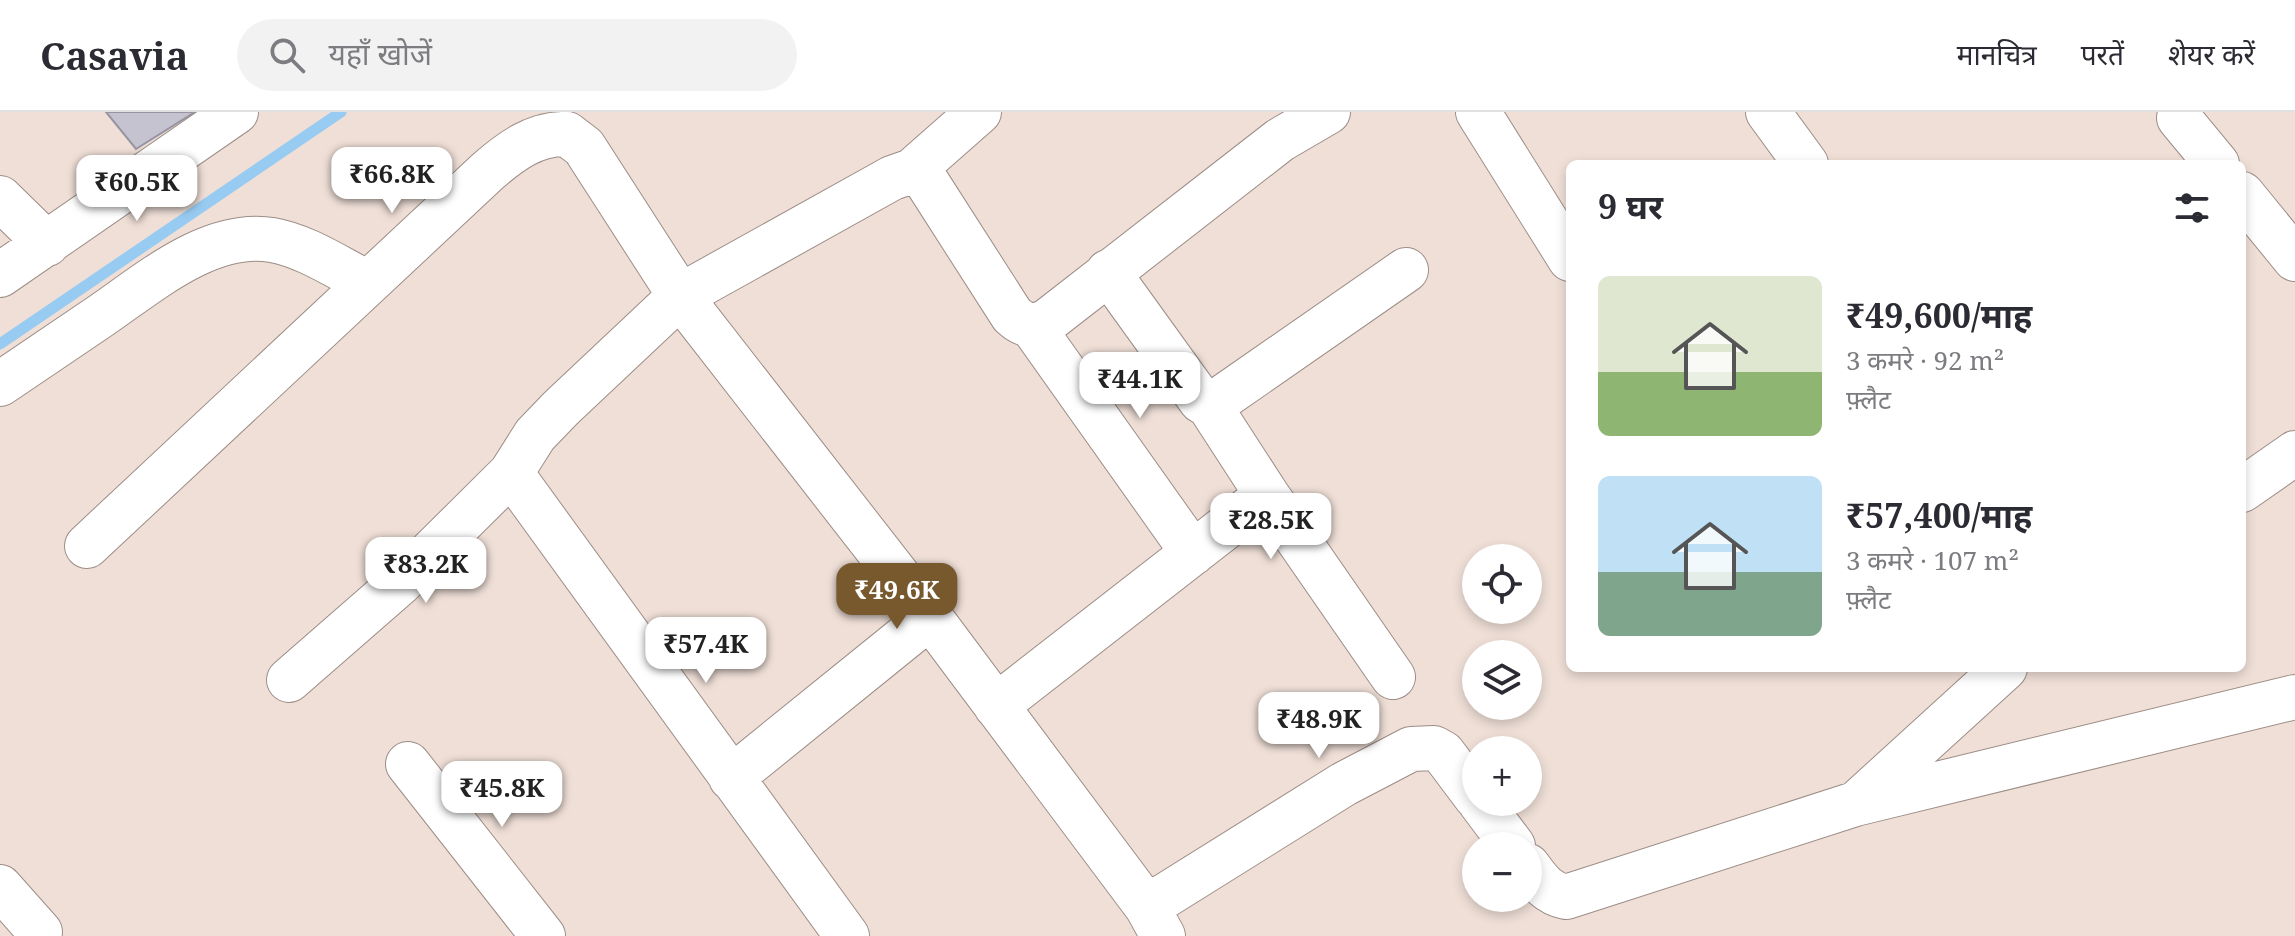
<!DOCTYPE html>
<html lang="hi">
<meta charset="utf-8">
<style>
body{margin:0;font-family:"Noto Serif","Noto Sans Devanagari",serif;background:#f2f2f3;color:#2b2b33;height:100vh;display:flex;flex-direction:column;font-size:30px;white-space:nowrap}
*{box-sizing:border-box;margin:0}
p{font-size:26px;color:#7c7c81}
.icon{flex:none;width:44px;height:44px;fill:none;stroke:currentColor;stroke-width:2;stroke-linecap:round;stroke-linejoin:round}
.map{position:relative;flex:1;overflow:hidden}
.panel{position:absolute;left:1566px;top:48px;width:680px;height:512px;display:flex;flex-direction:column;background:#fff;border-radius:12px;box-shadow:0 4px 12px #0003}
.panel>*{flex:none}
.fabs{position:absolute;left:1462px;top:432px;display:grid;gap:16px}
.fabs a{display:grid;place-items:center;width:80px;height:80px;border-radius:50%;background:#fff;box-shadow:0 4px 12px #0003;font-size:40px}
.price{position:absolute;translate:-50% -68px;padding:0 18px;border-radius:16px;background:#fff;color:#222;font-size:26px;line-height:52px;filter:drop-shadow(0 2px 4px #0008)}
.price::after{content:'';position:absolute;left:50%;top:48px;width:24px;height:18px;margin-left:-12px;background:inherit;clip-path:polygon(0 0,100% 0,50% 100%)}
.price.current{background:#78592e;color:#fff}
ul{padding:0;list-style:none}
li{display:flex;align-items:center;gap:24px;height:200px;padding:0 32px}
li span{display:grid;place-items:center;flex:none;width:224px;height:160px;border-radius:12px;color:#555}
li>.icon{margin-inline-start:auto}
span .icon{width:96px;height:96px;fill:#fffc;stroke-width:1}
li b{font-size:34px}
h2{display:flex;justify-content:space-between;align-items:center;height:96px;padding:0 32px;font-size:34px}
header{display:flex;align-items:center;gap:48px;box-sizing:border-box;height:112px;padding:0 40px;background:#fff;border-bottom:2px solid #e1e1e2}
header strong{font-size:38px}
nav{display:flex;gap:44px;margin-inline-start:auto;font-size:28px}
.search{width:560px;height:72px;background:#f2f2f3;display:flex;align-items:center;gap:20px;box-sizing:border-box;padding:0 28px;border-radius:44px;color:#7c7c81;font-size:30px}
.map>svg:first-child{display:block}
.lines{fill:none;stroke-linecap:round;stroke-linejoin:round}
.stream{stroke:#98cbf1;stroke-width:11}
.building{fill:#c6c3d1;stroke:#9794a2;stroke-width:2}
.minor-casing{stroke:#9c8d86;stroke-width:46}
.minor{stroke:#fff;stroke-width:44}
</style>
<header>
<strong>Casavia</strong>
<div class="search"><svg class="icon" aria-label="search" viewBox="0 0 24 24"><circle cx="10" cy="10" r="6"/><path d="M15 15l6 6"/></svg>यहाँ खोजें</div>
<nav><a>मानचित्र</a><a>परतें</a><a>शेयर करें</a></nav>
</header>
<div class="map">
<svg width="2295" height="824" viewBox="0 0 2295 824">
<rect width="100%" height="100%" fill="#efdfd7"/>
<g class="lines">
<!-- stream -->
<path class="stream" d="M0 232 341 0"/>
</g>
<!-- building -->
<path class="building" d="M106 0H195L136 37Z"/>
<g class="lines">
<!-- minor casing -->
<g class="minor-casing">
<path id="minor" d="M1478 0 1570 147
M1768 0 1806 52
M2179 6 2217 52
M912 59 979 0
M2242 82 2295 147
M0 86 47 132
M1108 160 1201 289 1208 292 1216 290 1406 158
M0 163 236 0
M1032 214 1193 441
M0 272C34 249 68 226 102 203 150 170 210 118 272 128 306 134 338 156 368 171
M1208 292 1267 383 1393 565
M511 361 847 824
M2242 378 2295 341
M87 434 488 59C511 39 535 21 567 22L584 35 680 184 930 505 1147 795 1163 824
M289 568 399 472 511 361 535 323 561 296 680 184 892 66 912 59 923 64 1012 203C1024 214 1031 215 1046 210L1280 28 1328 0
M996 594 1267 383
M408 652 543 824
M731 666 930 505
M1859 689 2005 556
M1480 690 1513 734
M1528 754C1539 769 1547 781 1566 785L1855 692 2295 585
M0 775 40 820
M1147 795 1344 672 1411 637 1434 636 1443 641 1476 685"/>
</g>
<!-- minor -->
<use href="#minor" class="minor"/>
</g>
</svg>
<div class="fabs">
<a><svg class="icon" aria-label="locate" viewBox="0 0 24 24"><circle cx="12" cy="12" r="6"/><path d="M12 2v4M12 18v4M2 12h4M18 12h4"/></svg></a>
<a><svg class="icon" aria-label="layers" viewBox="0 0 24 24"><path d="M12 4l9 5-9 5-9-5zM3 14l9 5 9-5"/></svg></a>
<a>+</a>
<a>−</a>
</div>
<b class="price" style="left:392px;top:103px">₹66.8K</b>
<b class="price" style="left:137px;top:111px">₹60.5K</b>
<b class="price" style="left:1140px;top:308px">₹44.1K</b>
<b class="price" style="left:1271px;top:449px">₹28.5K</b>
<b class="price" style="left:426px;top:493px">₹83.2K</b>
<b class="price current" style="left:897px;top:519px">₹49.6K</b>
<b class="price" style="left:706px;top:573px">₹57.4K</b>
<b class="price" style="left:1319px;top:648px">₹48.9K</b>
<b class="price" style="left:502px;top:717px">₹45.8K</b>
<section class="panel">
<h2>9 घर<svg class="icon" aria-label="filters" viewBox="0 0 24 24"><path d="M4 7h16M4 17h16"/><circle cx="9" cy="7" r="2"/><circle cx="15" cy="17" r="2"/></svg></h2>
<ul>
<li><span style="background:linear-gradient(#dfe7d0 60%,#8fb573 0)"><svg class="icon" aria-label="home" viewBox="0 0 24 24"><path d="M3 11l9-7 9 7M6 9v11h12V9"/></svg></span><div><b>₹49,600/माह</b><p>3 कमरे · 92 m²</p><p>फ़्लैट</p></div></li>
<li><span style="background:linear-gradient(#bfe0f5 60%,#7fa58c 0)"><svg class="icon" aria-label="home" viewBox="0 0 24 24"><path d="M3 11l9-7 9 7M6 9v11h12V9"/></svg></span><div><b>₹57,400/माह</b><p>3 कमरे · 107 m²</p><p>फ़्लैट</p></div></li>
</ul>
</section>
</div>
